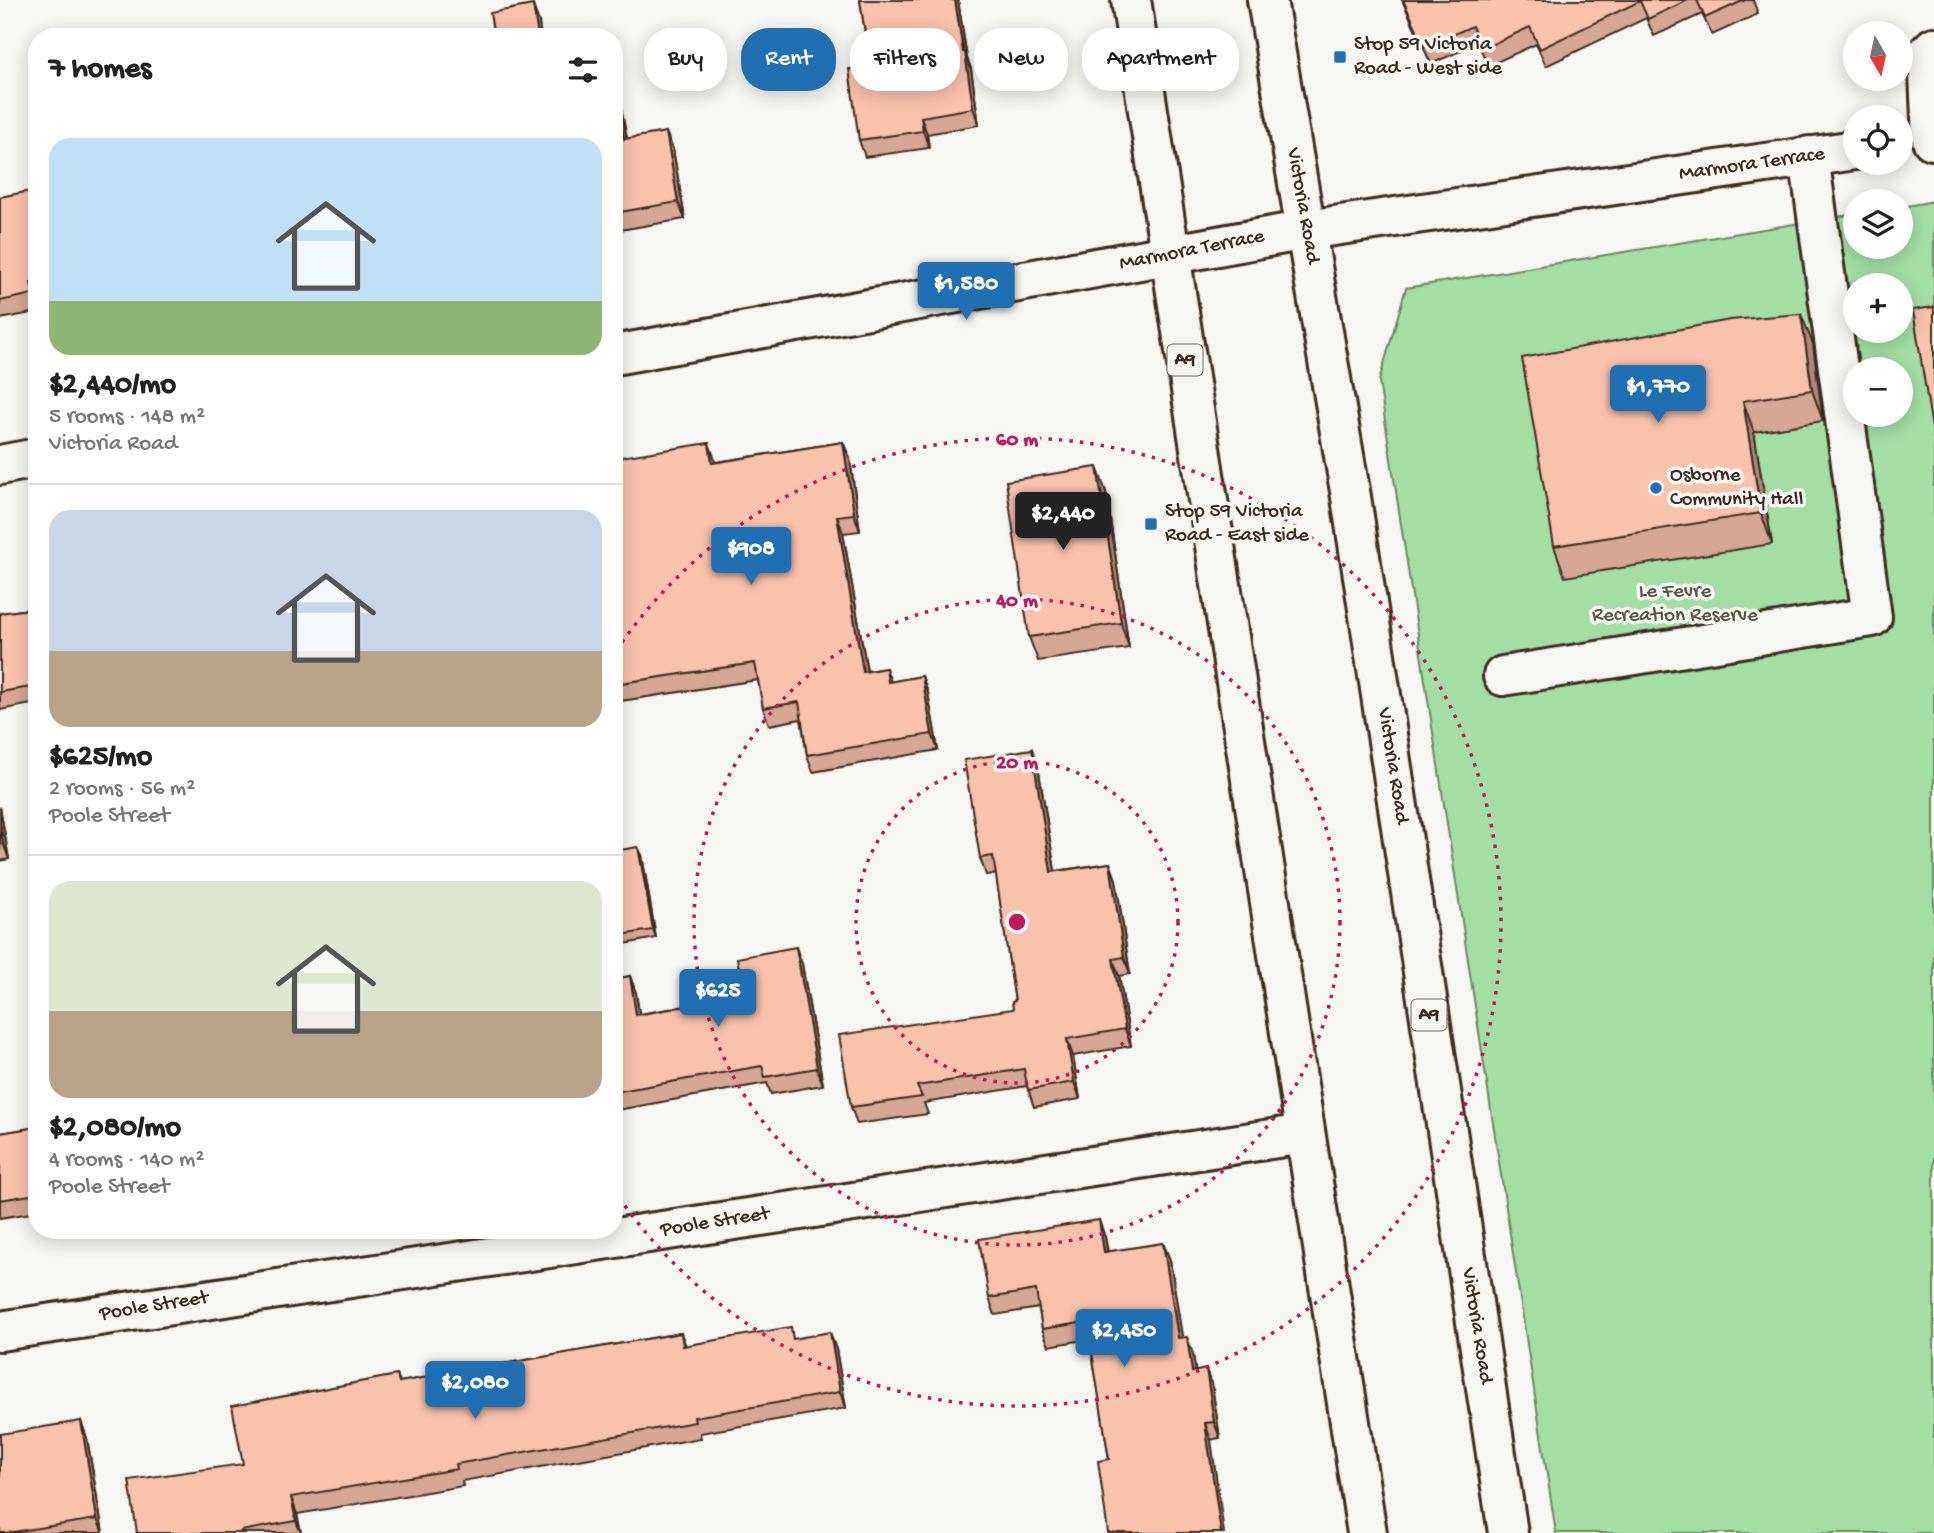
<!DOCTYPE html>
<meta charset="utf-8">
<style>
body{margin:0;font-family:"Gochi Hand",sans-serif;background:#f6f6f6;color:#222;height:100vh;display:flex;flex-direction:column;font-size:26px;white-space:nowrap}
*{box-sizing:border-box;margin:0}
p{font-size:23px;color:#767676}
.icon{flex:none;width:38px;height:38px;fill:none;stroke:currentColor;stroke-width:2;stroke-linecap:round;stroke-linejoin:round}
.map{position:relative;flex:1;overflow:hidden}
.details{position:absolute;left:28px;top:28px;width:595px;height:1211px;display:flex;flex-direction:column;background:#fff;border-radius:28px;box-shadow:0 4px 18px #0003}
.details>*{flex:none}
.hud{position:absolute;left:644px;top:28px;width:665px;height:63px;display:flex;gap:14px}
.needle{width:46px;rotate:171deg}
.controls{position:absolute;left:1843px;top:21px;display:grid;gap:14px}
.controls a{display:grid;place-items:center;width:70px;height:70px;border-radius:50%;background:#fff;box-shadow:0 4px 18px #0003;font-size:35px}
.price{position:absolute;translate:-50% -60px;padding:0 16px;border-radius:7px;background:#1f6fb2;color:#fff;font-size:23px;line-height:46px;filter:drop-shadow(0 2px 4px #0008)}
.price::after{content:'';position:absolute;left:50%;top:42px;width:21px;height:16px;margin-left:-10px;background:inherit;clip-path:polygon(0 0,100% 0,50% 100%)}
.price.current{background:#222;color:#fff}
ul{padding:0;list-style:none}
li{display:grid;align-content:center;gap:14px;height:371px;padding:0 21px}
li+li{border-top:2px solid #e0e0e0}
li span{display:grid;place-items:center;height:217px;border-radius:21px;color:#555}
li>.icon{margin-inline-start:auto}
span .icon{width:126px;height:126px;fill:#fffc;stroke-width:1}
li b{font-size:30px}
h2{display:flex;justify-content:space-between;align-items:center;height:84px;padding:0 21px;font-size:30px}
.tag{padding:0 24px;border-radius:28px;background:#fff;box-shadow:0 4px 18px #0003;font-size:24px;line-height:63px}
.tag.current{background:#1f6fb2;color:#fff}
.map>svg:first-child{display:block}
.green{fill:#a3dfa5;stroke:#6f8462;stroke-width:2;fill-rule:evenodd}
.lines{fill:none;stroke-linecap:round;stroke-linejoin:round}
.minor-casing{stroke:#3b2a1e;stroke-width:44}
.highway-casing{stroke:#3b2a1e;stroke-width:44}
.minor{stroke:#f6f6f2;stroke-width:38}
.highway{stroke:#f6f6f2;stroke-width:38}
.wall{fill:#d6a794;stroke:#3b2a1e;stroke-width:2}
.shaded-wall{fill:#ae8878;stroke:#3b2a1e;stroke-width:2}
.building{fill:#f9c2ac;stroke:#3b2a1e;stroke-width:2}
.ring{fill:none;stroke:#c2185b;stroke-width:3.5;stroke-dasharray:3.5 7}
.poi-dot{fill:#1f6fb2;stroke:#f6f6f2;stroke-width:2.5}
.labels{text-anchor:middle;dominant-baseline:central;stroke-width:7;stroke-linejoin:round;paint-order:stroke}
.shield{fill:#f6f6f2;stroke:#73675e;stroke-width:2}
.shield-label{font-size:19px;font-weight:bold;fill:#3b2a1e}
.poi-label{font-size:21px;fill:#3b2a1e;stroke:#f6f6f2;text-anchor:start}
.street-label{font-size:21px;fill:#3b2a1e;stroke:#f6f6f2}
.park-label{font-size:21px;fill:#555740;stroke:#f6f6f2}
.centre{fill:#c2185b;stroke:#f6f6f2;stroke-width:3.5}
.ring-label{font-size:21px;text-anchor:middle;font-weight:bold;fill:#c2185b;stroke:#f6f6f2;stroke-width:7;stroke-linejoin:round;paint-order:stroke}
</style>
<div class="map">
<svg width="1934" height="1533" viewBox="0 0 1934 1533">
<rect width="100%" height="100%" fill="#f6f6f2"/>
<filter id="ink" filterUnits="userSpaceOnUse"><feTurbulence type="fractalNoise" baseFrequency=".0143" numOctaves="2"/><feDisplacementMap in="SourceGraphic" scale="14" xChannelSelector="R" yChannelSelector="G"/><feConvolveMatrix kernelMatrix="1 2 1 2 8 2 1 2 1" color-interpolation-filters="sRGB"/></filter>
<g filter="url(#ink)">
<!-- green -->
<path class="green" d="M1934 201V1533H1556L1379 381 1406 288 1855 214V247H1900L1901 207ZM1855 285H1900V331H1855ZM1855 369H1900V415H1855Z"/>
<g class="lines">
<!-- minor casing -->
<g class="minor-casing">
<path id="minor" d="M1932 140 1928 53 1934 47
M614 355 1306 230 1855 150
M0 465 37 458
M1503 676 1872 617 1809 156
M0 1331 1304 1134"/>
</g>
<!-- highway casing -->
<g class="highway-casing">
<path id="highway" d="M1131 0 1367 1533
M1267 0 1351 497 1508 1533"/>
</g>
<!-- minor -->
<use href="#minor" class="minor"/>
<!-- highway -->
<use href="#highway" class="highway"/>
</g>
<!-- wall -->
<path class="wall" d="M860 0H958L967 58 971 69 979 125 927 134 929 148 865 157 859 140 870 66Z
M1402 0H1753L1758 14 1712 35 1702 14 1654 36 1646 18 1546 66 1536 44 1488 66 1478 43 1431 64Z
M614 90 621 107 627 139 673 149 685 219 614 231Z
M37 166V312L0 319V197L36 190Z
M1813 344 1823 421 1754 432 1772 544 1565 577 1554 546Z
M843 442 850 459 860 531 843 533 867 671 886 668 891 682 922 676 928 693 938 750 813 772 807 755 801 719 769 725 763 708 758 680 614 702V458L716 462Z
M1106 492 1129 648 1038 661 1029 637Z
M37 608V703L0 710V613Z
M1032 749 1038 766 1055 871 1110 863 1116 880 1130 974 1119 976 1131 1046 1073 1056 1080 1099 1034 1107 1027 1086 924 1103 928 1114 857 1124 851 1107 1013 1009 1015 1001 996 874 986 875 980 858Z
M0 807 9 859 0 861Z
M614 851 642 855 656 938 614 946Z
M802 964 823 1085 771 1094 767 1083 617 1110 619 1120 614 1121V979L630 976 636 993 639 1014 744 996Z
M37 1127V1212L0 1218V1133Z
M1105 1237 1108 1252 1163 1243 1170 1260 1182 1338 1193 1354 1195 1371 1212 1386 1220 1438 1109 1459 1090 1339 1049 1346 1042 1329 1039 1308 995 1315 989 1298Z
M681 1333 686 1346 795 1339 836 1349 846 1408 700 1433 701 1438 462 1481 463 1486 297 1514 301 1533H137L243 1464 397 1375 400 1382Z
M81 1421 87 1438 103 1533H0Z"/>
<!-- shaded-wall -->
<path class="shaded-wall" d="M955 0H958L967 58 971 69 979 125 973 108Z
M533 5 539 22 541 37H538Z
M615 90 621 107 630 156 624 139Z
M921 117 927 134 929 148 923 131Z
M666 132 673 149 685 219 678 202Z
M31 282 37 298V304L33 294Z
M1801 314 1813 344 1823 421 1812 390Z
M1743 401 1754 432 1772 544 1761 513Z
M843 442 850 459 860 531 854 514Z
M709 443 715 460 718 480 712 463Z
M1097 467 1106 492 1129 648 1121 623Z
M837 516 843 533 870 689 863 672Z
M922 676 928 693 938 750 932 734Z
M1032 749 1038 766 1058 889 1051 872Z
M0 807 9 859 3 843 0 824Z
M638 847 642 855 656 938 653 930Z
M1110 863 1116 880 1130 974 1124 957Z
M796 947 802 964 823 1085 817 1068Z
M1113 959 1119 976 1131 1046 1125 1029Z
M630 976 636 993 642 1031 636 1015Z
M1067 1039 1073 1056 1080 1099 1074 1082Z
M614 1103 617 1110 619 1120 614 1109Z
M1099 1220 1105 1237 1110 1269 1104 1252Z
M1163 1243 1170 1260 1185 1355 1178 1338Z
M830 1332 836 1349 846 1408 840 1392Z
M1187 1337 1193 1354 1198 1388 1192 1372Z
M1206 1369 1212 1386 1220 1438 1214 1422Z
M81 1421 87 1438 103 1533 97 1519Z
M1205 1423 1211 1440 1224 1533H1221Z
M291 1497 297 1514 301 1533 296 1521Z"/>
<!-- building -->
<path class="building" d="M860 0H955L963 52H965L973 108 921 117 923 131 859 140 849 69 870 66Z
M1403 0H1688L1648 19 1640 1 1540 49 1530 27 1482 49 1472 26 1425 47Z
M1697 0H1745L1705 18Z
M533 5 538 36 565 31 566 37H494L490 13Z
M614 90 624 139 666 132 678 202 614 213Z
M37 166V281L31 282 33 294 0 301V197L36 190 32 167Z
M1934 307V440L1913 310Z
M1801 314 1812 390 1743 401 1761 513 1554 546 1522 358 1730 320Z
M843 442 854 514 837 516 863 672 886 668 888 682 922 676 932 734 807 755 799 702 763 708 755 663 614 684V458L709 443 712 463Z
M1097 467 1121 623 1029 637 1006 481Z
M37 608V686L0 692V613Z
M1032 749 1051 872 1110 863 1124 957 1113 959 1125 1029 1067 1039 1074 1082 1028 1090 1024 1069 917 1086 922 1097 851 1107 839 1035 1013 1009 1012 1002 1015 1001 993 856 980 858 964 760Z
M0 824 3 843 0 844Z
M638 847 653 930 614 936V851Z
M796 947 817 1068 765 1077 762 1066 614 1092V979L630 976 636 1015 744 996 737 958Z
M37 1127V1194L0 1200V1133Z
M1099 1220 1104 1252 1163 1243 1178 1338 1187 1337 1192 1372 1206 1369 1214 1422 1205 1423 1221 1533H1108L1098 1461 1109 1459 1087 1322 1042 1329 1036 1290 989 1298 979 1239Z
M791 1327 793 1339 830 1332 840 1392 694 1417 695 1422 456 1464 457 1469 291 1497 296 1521 241 1531 242 1533H137L129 1480 243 1464 232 1406 397 1375 399 1382 681 1333 683 1346Z
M81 1421 97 1519 6 1533H0V1434Z"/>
</g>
<!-- distance rings -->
<g class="ring">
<circle cx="1017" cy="922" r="161"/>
<circle cx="1017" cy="922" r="323"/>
<path d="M616 651A484 484 0 1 1 616 1193"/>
</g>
<!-- markers -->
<g class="poi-dot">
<rect x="1333" y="50" width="14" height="14" rx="3.5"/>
<circle cx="1656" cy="488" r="7"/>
<rect x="1144" y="517" width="14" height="14" rx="3.5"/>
</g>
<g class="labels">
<!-- shield labels -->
<g class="shield">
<rect x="1167.5" y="344.5" width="35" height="31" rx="5"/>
<rect x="1411.5" y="999.5" width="35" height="31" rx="5"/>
</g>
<g class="shield-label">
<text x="1185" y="360">A9</text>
<text x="1429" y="1015">A9</text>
</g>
<!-- poi labels -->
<g class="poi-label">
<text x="1354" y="45">Stop 59 Victoria<tspan x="1354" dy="24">Road - West side</tspan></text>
<text x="1670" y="476">Osborne<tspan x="1670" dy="24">Community Hall</tspan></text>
<text x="1165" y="512">Stop 59 Victoria<tspan x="1165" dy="24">Road - East side</tspan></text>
</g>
<!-- street labels -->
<g class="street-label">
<text transform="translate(1752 165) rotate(-8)">Marmora Terrace</text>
<text transform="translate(1302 206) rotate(80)">Victoria Road</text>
<text transform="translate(1192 251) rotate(-11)">Marmora Terrace</text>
<text transform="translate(1392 766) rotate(81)">Victoria Road</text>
<text transform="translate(715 1223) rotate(-9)">Poole Street</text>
<text transform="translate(154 1307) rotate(-9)">Poole Street</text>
<text transform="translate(1476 1326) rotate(81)">Victoria Road</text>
</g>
<!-- park labels -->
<g class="park-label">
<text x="1675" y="592">Le Fevre<tspan x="1675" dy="24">Recreation Reserve</tspan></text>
</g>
</g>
<circle cx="1017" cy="922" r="10" class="centre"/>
<g class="ring-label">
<text x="1017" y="445">60 m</text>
<text x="1017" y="606">40 m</text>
<text x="1017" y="768">20 m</text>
</g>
</svg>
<div class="controls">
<a><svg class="needle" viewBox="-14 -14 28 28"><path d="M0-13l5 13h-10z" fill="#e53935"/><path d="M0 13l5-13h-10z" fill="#767676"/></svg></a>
<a><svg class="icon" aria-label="locate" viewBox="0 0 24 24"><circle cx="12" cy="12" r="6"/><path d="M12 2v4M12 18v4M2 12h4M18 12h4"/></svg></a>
<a><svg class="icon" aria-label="layers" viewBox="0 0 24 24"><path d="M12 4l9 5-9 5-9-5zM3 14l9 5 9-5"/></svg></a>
<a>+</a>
<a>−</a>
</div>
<b class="price" style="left:966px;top:322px">$1,580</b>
<b class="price" style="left:1658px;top:425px">$1,770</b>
<b class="price current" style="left:1063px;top:552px">$2,440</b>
<b class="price" style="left:751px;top:587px">$908</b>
<b class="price" style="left:718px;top:1029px">$625</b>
<b class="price" style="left:1124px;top:1369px">$2,450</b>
<b class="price" style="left:475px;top:1421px">$2,080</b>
<div class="hud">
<a class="tag">Buy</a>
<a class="tag current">Rent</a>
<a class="tag">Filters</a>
<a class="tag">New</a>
<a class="tag">Apartment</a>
</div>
<section class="details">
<h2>7 homes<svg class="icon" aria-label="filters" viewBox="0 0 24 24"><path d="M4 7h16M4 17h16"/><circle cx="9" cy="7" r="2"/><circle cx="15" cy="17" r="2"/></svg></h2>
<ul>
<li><span style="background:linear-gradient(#bfe0f5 75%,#8fb573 0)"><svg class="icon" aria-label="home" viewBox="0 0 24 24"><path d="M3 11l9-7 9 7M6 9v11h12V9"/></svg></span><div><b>$2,440/mo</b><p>5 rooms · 148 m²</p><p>Victoria Road</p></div></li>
<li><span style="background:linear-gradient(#c9d6e8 65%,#b9a48a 0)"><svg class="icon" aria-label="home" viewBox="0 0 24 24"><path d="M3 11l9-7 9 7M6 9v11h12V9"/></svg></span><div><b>$625/mo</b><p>2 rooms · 56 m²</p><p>Poole Street</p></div></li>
<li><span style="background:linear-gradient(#dfe7d0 60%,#b9a48a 0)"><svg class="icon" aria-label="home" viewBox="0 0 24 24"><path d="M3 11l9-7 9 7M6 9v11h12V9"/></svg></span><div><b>$2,080/mo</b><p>4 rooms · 140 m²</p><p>Poole Street</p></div></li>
</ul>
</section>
</div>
